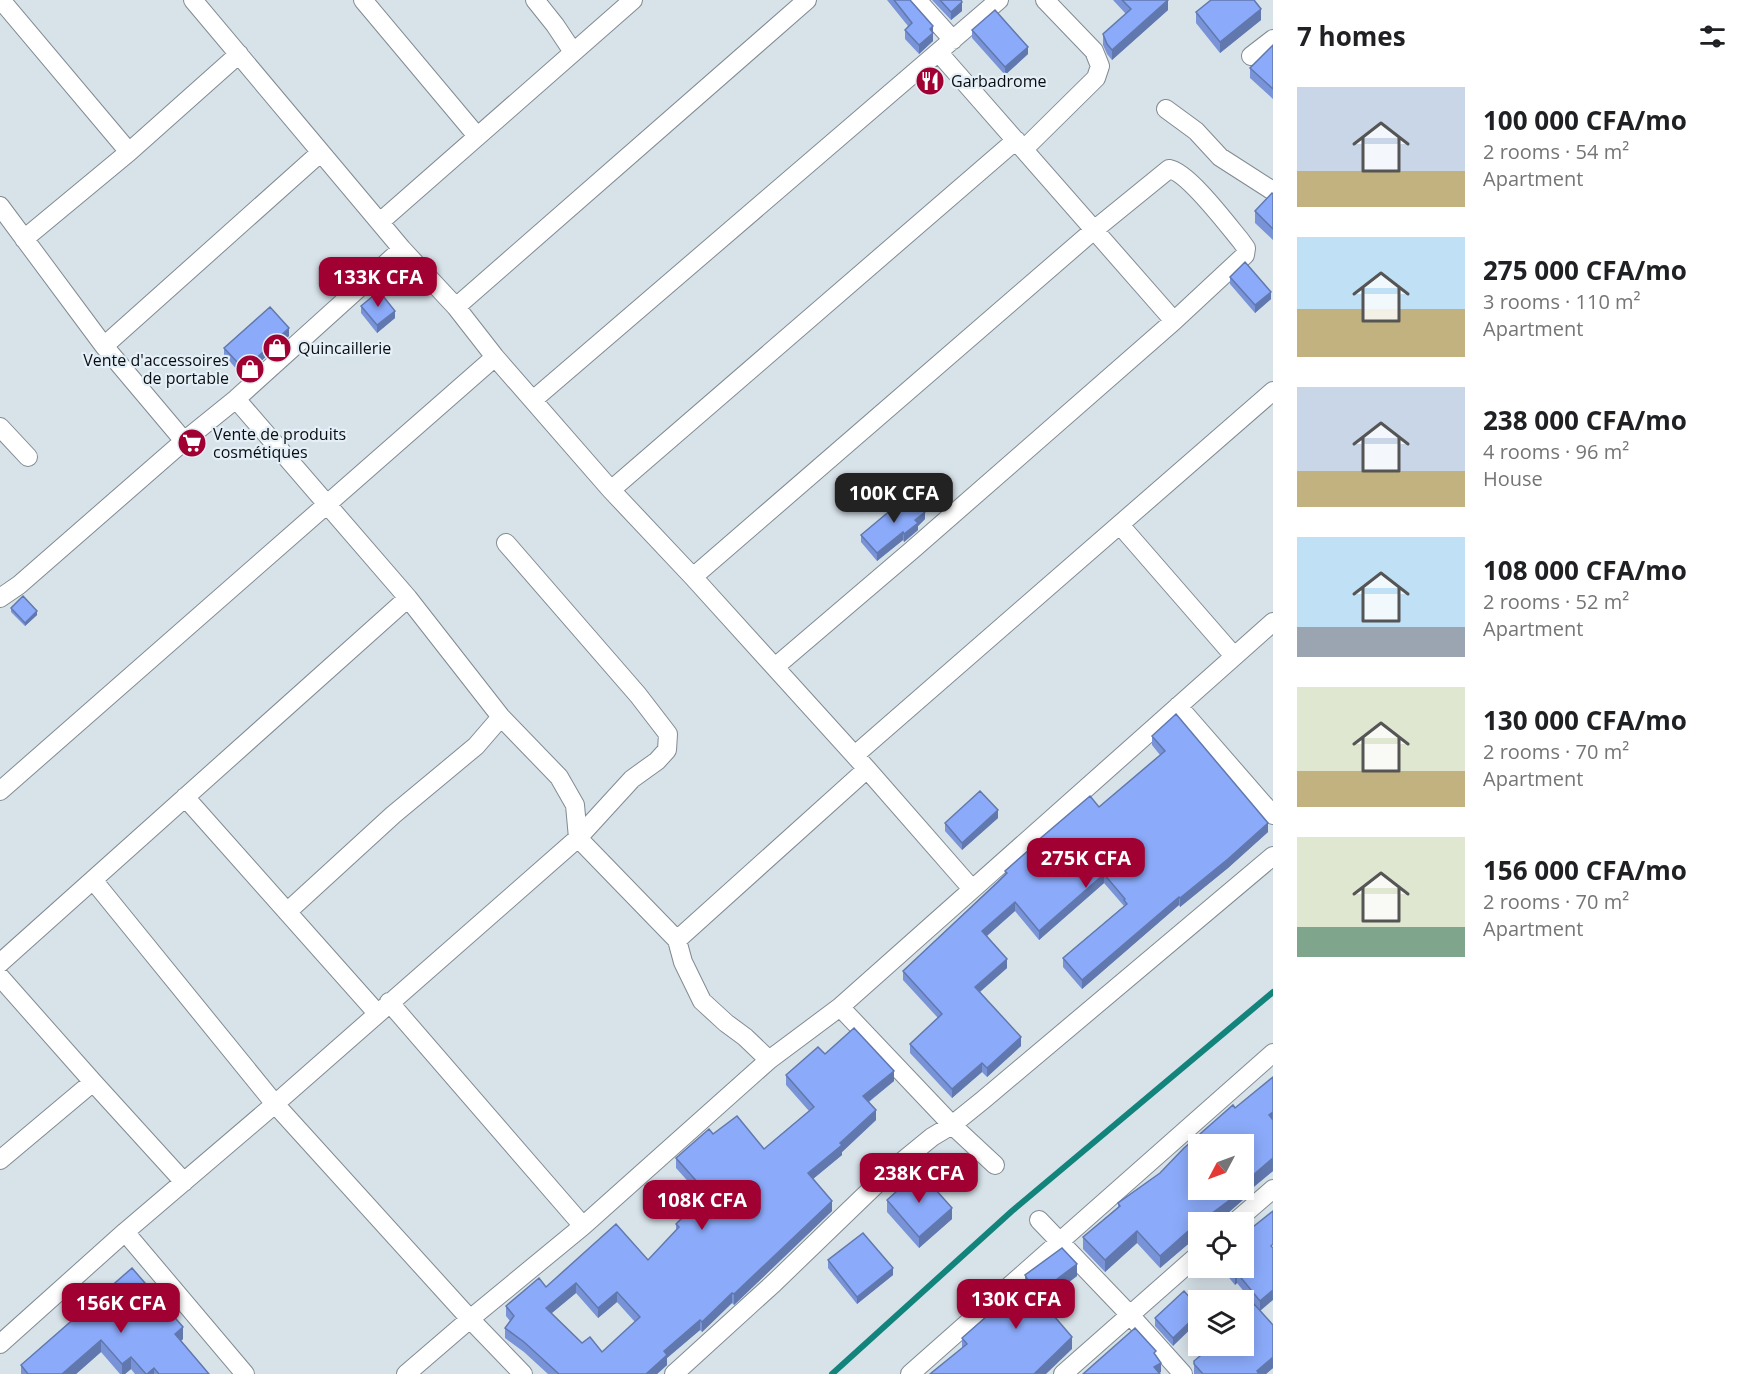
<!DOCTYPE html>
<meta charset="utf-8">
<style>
body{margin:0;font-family:"Open Sans",sans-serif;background:#f6f6f6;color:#202124;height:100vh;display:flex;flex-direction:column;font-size:22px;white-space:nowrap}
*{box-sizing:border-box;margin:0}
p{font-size:20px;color:#757577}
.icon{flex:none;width:33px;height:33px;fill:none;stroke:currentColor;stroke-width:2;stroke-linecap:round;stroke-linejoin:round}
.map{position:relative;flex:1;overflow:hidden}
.sheet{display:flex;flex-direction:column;background:#fff;width:480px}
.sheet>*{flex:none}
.needle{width:39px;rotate:229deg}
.controls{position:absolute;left:1188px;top:1134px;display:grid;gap:12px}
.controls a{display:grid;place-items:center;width:66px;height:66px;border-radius:0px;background:#fff;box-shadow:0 3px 15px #0003;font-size:30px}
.price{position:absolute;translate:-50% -51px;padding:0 14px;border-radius:12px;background:#a10033;color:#fff;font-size:20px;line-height:39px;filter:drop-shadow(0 2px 3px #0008)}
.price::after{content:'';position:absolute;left:50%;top:36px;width:18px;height:14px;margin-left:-9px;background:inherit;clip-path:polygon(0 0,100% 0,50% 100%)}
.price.on{background:#222;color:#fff}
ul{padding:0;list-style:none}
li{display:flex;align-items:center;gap:18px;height:150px;padding:0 24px}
li span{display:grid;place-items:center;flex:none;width:168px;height:120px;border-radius:0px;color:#555}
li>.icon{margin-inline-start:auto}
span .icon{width:72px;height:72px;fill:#fffc;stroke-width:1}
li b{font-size:26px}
h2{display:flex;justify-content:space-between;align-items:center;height:72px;padding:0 24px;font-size:26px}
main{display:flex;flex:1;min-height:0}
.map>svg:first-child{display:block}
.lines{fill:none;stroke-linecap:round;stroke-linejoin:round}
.stream{stroke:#13847c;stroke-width:6}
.minor-casing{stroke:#818b92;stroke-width:20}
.minor{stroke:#fff;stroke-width:18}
.wall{fill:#7893d7;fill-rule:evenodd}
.shaded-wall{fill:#6178af}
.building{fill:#8babfa;stroke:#6178af;stroke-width:1.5;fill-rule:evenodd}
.labels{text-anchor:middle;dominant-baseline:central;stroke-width:4.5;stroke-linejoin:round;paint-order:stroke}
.poi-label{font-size:16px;fill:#0a0d10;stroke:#e4eff7;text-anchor:start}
</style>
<main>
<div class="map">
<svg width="1273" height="1374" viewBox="0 0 1273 1374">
<rect width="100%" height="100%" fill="#d7e2e9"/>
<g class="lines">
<!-- stream -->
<path class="stream" d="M832 1374 1012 1211 1273 992"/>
<!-- minor casing -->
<g class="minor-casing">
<path id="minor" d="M1 0 129 152
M193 0 402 249 456 307 495 357 611 490 693 577 867 769 972 889
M363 0 477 136
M535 0 555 25 573 52
M917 0 953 40
M939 53 1174 321
M1251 56 1273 39
M1166 109 1196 131 1220 157 1273 191
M1024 149 1096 78 1100 66 1094 51 1045 0
M0 206 104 346 184 441
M380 222 633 0
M24 239 129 152 239 54
M456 307 807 0
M104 346 320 153
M236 399 408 598 501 717 559 777 575 805 578 838 677 940 683 962 702 1001 726 1023 745 1037 769 1060
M533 400 999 0
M0 427 28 457
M611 490 1016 140
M1120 525 1234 656
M693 577 1094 230 1169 169C1188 172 1227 224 1241 241L1246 248 1245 255 1174 321 911 551 775 667
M0 598 19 585 184 441 236 399 402 249
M1178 706 1273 815
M855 755 1273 391
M0 791 495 357
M185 797 377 1013
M93 880 275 1104 470 1319 523 1374
M287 912 393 815 476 746 501 717
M677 940 867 769
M0 963 408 598
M0 977 93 1082 184 1182
M389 1002 583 1226
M840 1007 952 1125 995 1165
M0 1160 93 1082
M1039 1220 1130 1315 1183 1374
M1235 1222 1273 1189
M125 1232 245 1374
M0 1344 125 1232 275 1104 578 838 632 779 657 761 667 750 668 734 638 695 506 543
M406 1374 470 1319 583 1226 769 1060 840 1007 1273 622
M674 1374 774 1283 888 1173 932 1137 952 1125 983 1100 1273 856
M910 1374 1273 1053
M1063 1374 1198 1255"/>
</g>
<!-- minor -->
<use href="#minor" class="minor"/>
</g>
<!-- wall -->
<path class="wall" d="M887 0H910L933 26V41L919 54 905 39V30L908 26Z
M932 0H961L962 11 951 20Z
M1113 0H1168V10L1112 60 1107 54 1103 45V34L1126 14Z
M1196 12 1261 20 1220 53 1196 23Z
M972 30 1028 54 1005 75 972 38Z
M1273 45V99L1250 78V68Z
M1273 194V240L1255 223V211Z
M1230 277 1271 299 1255 313 1230 284Z
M361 306 395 318 377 333 361 313Z
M289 336 249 372 244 367 239 372 224 355V348Z
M925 519 918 526V530L904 542 903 540 877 561 861 542V535Z
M11 608 37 615 25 626 11 612Z
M1152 736 1268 832 1228 868 1180 907 1179 905 1082 989 1063 967V958L1124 906 1104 883 1039 940 1015 911 987 936 1007 968 980 992 1021 1046 987 1077 982 1072 952 1098 910 1053V1044L938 1018 903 980V971L1005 874V871L1029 850V848L1099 807 1160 755 1152 745Z
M998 818 962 850 945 831V823Z
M825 1054 894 1081 869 1102 876 1120 842 1152V1155L813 1179 832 1211 734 1305 732 1303 702 1332 700 1330 667 1358V1365L657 1374H548L524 1352 505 1338V1328L510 1321 506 1316V1306L546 1287 648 1260 676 1231V1224L702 1197 676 1168V1158L764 1149 809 1111 786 1085V1075ZM576 1293 598 1318 617 1302 635 1322 602 1352 582 1343 551 1313Z
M1273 1077V1171L1244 1195V1199L1216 1222H1198V1236L1187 1245 1160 1268 1137 1243 1105 1272 1083 1249V1237L1118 1207V1203L1160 1173 1235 1108Z
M887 1200 952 1219 919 1248 887 1212Z
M1273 1211 1260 1311 1237 1283 1235 1285 1221 1268H1244Z
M828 1260 893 1275 857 1304 828 1268Z
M132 1268 183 1339 181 1341 209 1374H135L131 1369 125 1374H120L101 1352 76 1374H21V1365Z
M1025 1275 1077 1276 1042 1302 1072 1349 962 1348V1338L1025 1282Z
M1184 1291 1173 1346 1155 1326V1318Z
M1273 1325V1368L1266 1374H1194V1361Z"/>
<!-- shaded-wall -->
<path class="shaded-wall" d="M1168 0V10L1112 60V50Z
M962 2V11L951 20V12Z
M1261 9V20L1220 53V42Z
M933 26V41L919 54V45L930 29Z
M1028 47V54L1005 75V67Z
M1271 292V299L1255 313V305Z
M395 311V318L377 333V325Z
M289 328V336L249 372V365Z
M244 359V367L239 372V364Z
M925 512V519L918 526V530L904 542V534L915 520Z
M903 532V540L877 561V553Z
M37 611V615L25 626V623Z
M998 810V818L962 850V843Z
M1268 823V832L1228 868 1180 907V898Z
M1104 874V883L1039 940V931Z
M1179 897V905L1082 989V980Z
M1015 902V911L982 940V931Z
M1007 959V968L975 996V987Z
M1021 1037V1046L987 1077V1068Z
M982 1063V1072L952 1098V1089Z
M894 1071V1081L863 1106V1096Z
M876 1110V1120L842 1152V1155L808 1183V1173Z
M1273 1112V1124L1269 1115Z
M1273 1158V1171L1244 1195V1199L1227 1214 1216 1222H1200L1241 1190H1244V1183Z
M832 1201V1211L734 1305V1294Z
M952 1208V1219L919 1248V1237Z
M1198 1224V1236L1187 1245 1160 1268V1256L1187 1232Z
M1137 1231V1243L1105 1272V1260Z
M1077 1264V1276L1036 1307V1295Z
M893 1268V1275L857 1304V1297Z
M1237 1273V1283L1235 1285V1274Z
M576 1283V1293L546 1318V1308Z
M1273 1290V1300L1260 1311V1301Z
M617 1292V1302L598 1318V1308Z
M732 1293V1303L702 1332V1322Z
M1198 1314V1322L1173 1346V1338Z
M700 1320V1330L667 1358V1365L657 1374H646L664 1351Z
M183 1327V1339L175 1346V1334Z
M1072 1337V1349L1046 1374H1034Z
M101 1340V1352L76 1374H62Z
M131 1357V1369L125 1374H122V1364Z
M1273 1357V1368L1266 1374H1257V1371Z
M1161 1363V1372L1158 1374 1154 1367Z
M154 1368V1374H147Z"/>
<!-- building -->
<path class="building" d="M894 0H910L933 26 930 29 933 33 919 45 905 30 912 23Z
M940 0H961L962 2 951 12Z
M1122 0H1168L1112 50 1107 44 1103 34 1131 9Z
M1211 0H1254L1261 9 1220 42 1196 12Z
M995 10 1028 47 1005 67 972 30Z
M1273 45V89L1250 68Z
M1272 193 1273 194V229L1255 211Z
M1245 262 1271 292 1255 305 1230 277Z
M379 291 395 311 377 325 361 306Z
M270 307 289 328 249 365 244 359 239 364 224 348Z
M910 494 925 512 915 520 918 523 904 534 903 532 877 553 861 535Z
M23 596 37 611 25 623 11 608Z
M1176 714 1268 823 1228 859 1180 898 1179 897 1082 980 1063 958 1127 904 1124 900 1125 899 1104 874 1039 931 1015 902 982 931 1007 959 975 987 1021 1037 987 1068 982 1063 952 1089 910 1044 942 1014 903 971 998 882 1007 873 1005 871 1030 849 1029 848 1090 796 1099 807 1165 751 1152 736Z
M980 791 998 810 962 843 945 823Z
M854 1028 894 1071 863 1096 876 1110 840 1143 842 1145 808 1173 832 1201 734 1294 732 1293 702 1322 700 1320 664 1351 667 1355 646 1374H559L524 1342 505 1328 514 1316 506 1306 539 1278 546 1287 616 1224 648 1260 679 1227 676 1224 707 1193 676 1158 709 1129 713 1134 737 1116 764 1149 814 1107 786 1075 818 1047 825 1054ZM576 1283 598 1308 617 1292 640 1317 602 1352 590 1337 582 1343 546 1308Z
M1273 1077V1112L1269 1115 1273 1120V1158L1244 1183V1144H1198V1190H1241L1227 1202 1200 1222H1198V1224L1187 1232 1160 1256 1137 1231 1105 1260 1083 1237 1120 1206 1118 1203 1160 1173 1184 1148 1233 1105 1235 1108Z
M919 1171 952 1208 919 1237 887 1200Z
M1273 1211V1244L1271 1246 1273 1248V1290L1260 1301 1237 1273 1235 1274 1230 1268H1244V1234Z
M863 1233 893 1268 857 1297 828 1260Z
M1062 1248 1077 1264 1036 1295 1072 1337 1034 1374H930L967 1344 962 1338 1028 1280 1025 1275Z
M132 1268 183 1327 175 1334 209 1374H159L154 1368 147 1374H146L131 1357 122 1364 101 1340 62 1374H28L21 1365Z
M1184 1291 1198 1307V1314L1173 1338 1155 1318Z
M1254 1304 1273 1325V1357L1257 1371 1259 1374H1203L1194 1364V1361L1212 1346H1244V1315Z
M1135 1328 1156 1351 1154 1353 1161 1363 1154 1367 1160 1374H1083Z"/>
<!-- icons -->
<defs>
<g id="restaurant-disc" transform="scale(1.5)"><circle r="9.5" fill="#a10033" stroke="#e4eff7"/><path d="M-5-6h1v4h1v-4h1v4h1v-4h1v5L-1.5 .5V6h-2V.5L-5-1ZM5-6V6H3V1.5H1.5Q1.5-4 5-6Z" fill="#fff"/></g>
<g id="shop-disc" transform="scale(1.5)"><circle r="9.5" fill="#a10033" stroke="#e4eff7"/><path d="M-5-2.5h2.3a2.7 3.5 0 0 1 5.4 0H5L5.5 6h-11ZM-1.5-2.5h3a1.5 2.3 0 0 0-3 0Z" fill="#fff"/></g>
<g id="supermarket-disc" transform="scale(1.5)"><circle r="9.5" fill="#a10033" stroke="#e4eff7"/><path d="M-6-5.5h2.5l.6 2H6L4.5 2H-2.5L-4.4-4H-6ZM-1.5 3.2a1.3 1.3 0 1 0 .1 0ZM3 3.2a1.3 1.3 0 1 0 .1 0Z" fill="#fff"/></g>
</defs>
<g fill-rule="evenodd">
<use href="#restaurant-disc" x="930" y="81"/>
<use href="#shop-disc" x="277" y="348"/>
<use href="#shop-disc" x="250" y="369"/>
<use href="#supermarket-disc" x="192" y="443"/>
</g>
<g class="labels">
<!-- poi labels -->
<g class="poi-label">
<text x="951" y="81">Garbadrome</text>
<text x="298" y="348">Quincaillerie</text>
<text x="229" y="360" text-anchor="end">Vente d'accessoires<tspan x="229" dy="18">de portable</tspan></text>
<text x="213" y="434">Vente de produits<tspan x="213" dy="18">cosmétiques</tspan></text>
</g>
</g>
</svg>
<div class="controls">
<a><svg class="needle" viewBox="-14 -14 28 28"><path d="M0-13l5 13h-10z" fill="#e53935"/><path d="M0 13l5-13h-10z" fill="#757577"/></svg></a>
<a><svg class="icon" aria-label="locate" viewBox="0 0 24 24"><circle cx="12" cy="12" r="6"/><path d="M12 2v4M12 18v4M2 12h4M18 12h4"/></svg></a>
<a><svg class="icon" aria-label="layers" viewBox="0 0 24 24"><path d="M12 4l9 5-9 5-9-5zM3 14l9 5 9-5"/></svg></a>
</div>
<b class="price" style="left:378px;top:308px">133K CFA</b>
<b class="price on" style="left:894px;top:524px">100K CFA</b>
<b class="price" style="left:1086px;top:889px">275K CFA</b>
<b class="price" style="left:919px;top:1204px">238K CFA</b>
<b class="price" style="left:702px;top:1231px">108K CFA</b>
<b class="price" style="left:1016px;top:1330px">130K CFA</b>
<b class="price" style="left:121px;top:1334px">156K CFA</b>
</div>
<section class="sheet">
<h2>7 homes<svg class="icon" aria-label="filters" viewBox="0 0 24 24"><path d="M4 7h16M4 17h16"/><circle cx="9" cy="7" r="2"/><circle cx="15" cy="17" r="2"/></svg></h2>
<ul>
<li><span style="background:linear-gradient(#c9d6e8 70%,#c2b280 0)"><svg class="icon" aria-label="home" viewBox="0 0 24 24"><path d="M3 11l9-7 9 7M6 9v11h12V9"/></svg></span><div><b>100 000 CFA/mo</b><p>2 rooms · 54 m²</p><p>Apartment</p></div></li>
<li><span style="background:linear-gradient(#bfe0f5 60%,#c2b280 0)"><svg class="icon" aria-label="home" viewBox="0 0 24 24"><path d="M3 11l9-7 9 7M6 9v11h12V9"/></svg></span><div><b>275 000 CFA/mo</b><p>3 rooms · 110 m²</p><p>Apartment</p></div></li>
<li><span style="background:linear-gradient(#c9d6e8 70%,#c2b280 0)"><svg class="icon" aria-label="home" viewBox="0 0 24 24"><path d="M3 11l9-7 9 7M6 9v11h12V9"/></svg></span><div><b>238 000 CFA/mo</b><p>4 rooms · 96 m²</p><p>House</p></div></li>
<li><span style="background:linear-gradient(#bfe0f5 75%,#9aa5b1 0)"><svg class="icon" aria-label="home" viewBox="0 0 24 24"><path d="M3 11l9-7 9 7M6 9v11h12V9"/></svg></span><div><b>108 000 CFA/mo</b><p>2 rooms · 52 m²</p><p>Apartment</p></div></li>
<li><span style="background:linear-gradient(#dfe7d0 70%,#c2b280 0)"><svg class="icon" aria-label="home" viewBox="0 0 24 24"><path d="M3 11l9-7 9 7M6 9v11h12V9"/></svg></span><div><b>130 000 CFA/mo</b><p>2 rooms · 70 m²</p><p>Apartment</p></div></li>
<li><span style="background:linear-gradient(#dfe7d0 75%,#7fa58c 0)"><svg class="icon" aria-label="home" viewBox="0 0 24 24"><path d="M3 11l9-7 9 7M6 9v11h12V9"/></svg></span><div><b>156 000 CFA/mo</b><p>2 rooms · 70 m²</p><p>Apartment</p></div></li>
</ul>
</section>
</main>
